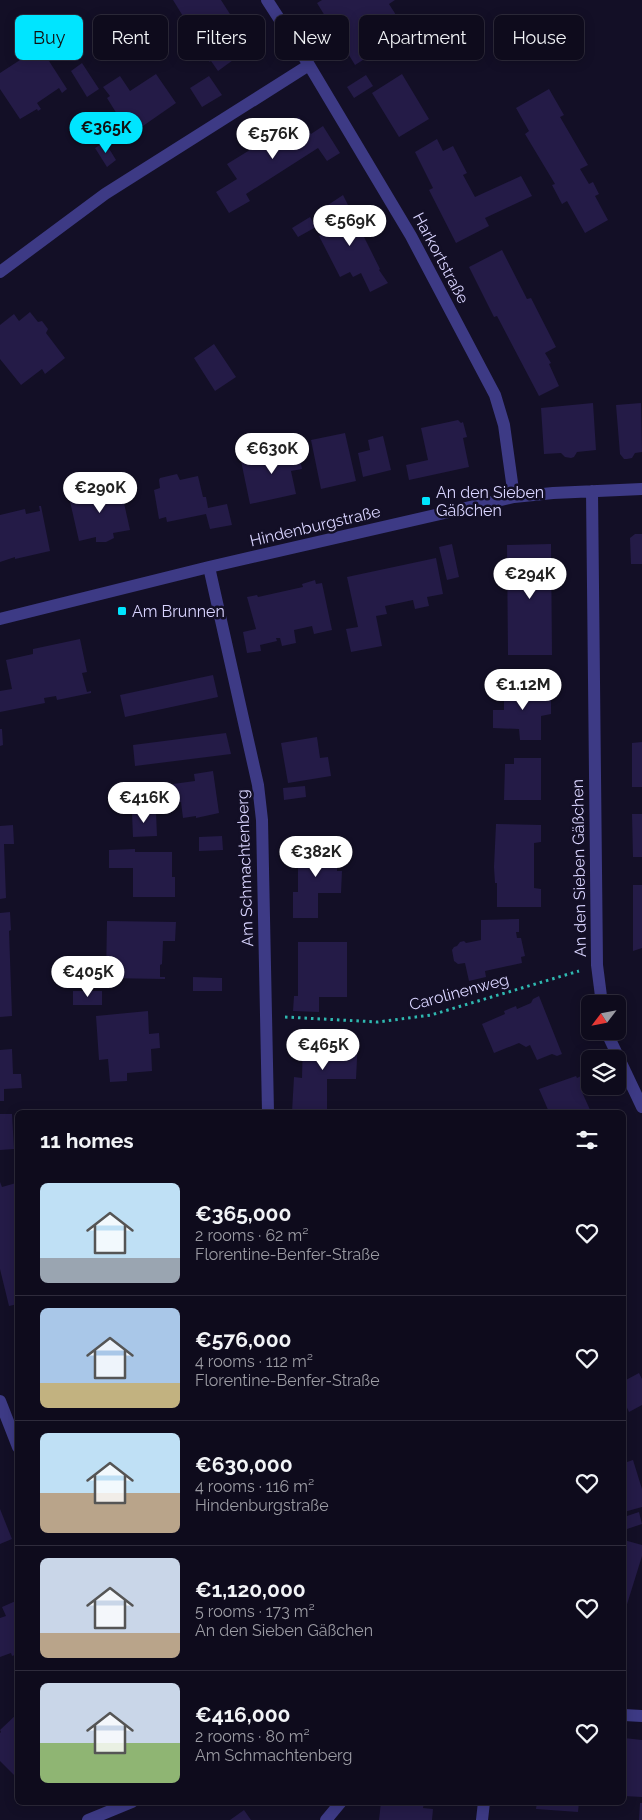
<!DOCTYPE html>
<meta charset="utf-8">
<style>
body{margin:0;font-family:Raleway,sans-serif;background:#171425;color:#f1f3f6;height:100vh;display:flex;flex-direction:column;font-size:19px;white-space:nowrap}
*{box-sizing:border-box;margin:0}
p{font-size:16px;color:#9b9ba3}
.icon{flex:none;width:28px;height:28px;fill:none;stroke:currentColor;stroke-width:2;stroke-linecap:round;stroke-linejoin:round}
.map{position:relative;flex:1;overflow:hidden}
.details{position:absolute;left:15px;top:1110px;width:611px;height:695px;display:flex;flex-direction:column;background:#0e0b1c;border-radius:8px;box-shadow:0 2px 12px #0003,0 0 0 1px #2e2b3b}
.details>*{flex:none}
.banner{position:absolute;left:15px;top:15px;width:612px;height:45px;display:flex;gap:10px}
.needle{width:32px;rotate:238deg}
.fabs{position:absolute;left:581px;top:995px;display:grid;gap:10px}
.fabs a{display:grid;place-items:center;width:45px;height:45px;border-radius:8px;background:#0e0b1c;box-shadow:0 2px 12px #0003,0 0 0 1px #2e2b3b;font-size:25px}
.price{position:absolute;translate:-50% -42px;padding:0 11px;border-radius:18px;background:#fff;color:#222;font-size:16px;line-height:32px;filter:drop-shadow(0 1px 2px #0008)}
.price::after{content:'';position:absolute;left:50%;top:30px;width:15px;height:11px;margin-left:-8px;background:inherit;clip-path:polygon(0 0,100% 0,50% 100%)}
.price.selected{background:#00e5ff;color:#111}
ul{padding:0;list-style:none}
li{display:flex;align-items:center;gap:15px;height:125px;padding:0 25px}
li+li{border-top:1px solid #2e2b3b}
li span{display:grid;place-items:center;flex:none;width:140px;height:100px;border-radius:8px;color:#555}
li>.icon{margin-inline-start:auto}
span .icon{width:60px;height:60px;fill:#fffc;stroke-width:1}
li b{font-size:21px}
h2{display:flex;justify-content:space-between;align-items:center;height:60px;padding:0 25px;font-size:21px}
.tag{padding:0 18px;border-radius:8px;background:#0e0b1c;box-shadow:0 2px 12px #0003,0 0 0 1px #2e2b3b;font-size:18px;line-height:45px}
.tag.selected{background:#00e5ff;color:#111}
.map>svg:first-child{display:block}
.building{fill:#241b47}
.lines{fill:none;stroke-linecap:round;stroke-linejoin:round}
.path{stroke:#2fb8b0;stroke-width:3;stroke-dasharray:2.5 4;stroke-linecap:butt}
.street{stroke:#3d3a85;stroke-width:12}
.poi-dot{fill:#00e5ff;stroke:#130f26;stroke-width:2}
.labels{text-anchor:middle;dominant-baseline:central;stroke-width:5;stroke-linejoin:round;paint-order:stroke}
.street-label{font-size:16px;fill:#d9d4ff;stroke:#130f26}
.poi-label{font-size:16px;fill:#d9d4ff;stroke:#130f26;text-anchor:start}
</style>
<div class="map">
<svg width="642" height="1820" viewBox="0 0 642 1820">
<rect width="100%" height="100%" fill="#130f26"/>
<!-- building -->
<path class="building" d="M173 0H221L251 47 218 71 211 61 209 62 210 60Z
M322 0H395L389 4 396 15 381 24 382 48 355 65 317 3Z
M40 47 67 89 62 93 59 88 37 103 41 109 38 111 37 109 20 119 0 89V73Z
M82 63 99 89 87 97 71 71Z
M156 74 176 103 130 135 107 98 110 96 103 87 120 76 130 91Z
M402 74 429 119 399 137 372 93Z
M366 75 373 86 354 98 347 87Z
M209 76 222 95 202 107 190 88Z
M549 89 564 115 560 117 588 165 580 169 589 184 593 182 599 194 595 196 608 220 585 233 567 201 562 204 552 185 555 184 525 134 529 131 516 108Z
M299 117 311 134 323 126 340 153 327 161 318 148 246 194 250 201 229 213 216 192 237 179 227 164 263 142 260 137 274 128 276 132Z
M437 139 443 151 453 146 467 173 463 175 475 197 521 176 532 196 485 218 489 226 456 243 429 190 433 188 415 152Z
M105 142 116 160 107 167 95 148Z
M343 195 380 269 379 270 388 283 370 292 361 273 353 277 350 272 340 277 319 236 336 228 325 207Z
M310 217 316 227 298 237 292 228Z
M502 250 527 299 531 298 556 347 545 353 551 363 549 364 559 386 539 396 497 316 494 317 469 267Z
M30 312 38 322 42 321 48 329 46 333 65 358 45 374 42 369 21 385 0 359V325L14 314 19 321Z
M214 344 236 377 215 391 194 358Z
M593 403 596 450 577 452 574 457 571 458 565 457 561 453 544 454 541 408Z
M641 403 642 452 635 453 632 458 627 459H624L620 454 616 405Z
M458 420 461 423 463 422 467 437 463 438 469 467 409 480 406 465 428 460 421 428Z
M345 433 356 481 321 489 311 440Z
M383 436 391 470 363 477 358 453 370 450 368 440Z
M297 444 302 469 291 471 296 494 250 504 241 461 286 451 285 446Z
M177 474 180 480 198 476 203 497H206L208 508 227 504 232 525 210 529 206 514 167 522 166 517 159 519 154 490 160 488 159 480 160 478Z
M120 485 130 530 113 533 114 538 106 542H96V537L79 541 69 497Z
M39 506H41L50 551 15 559V557L0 562V515L25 509 26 514 40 511Z
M635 534H642V564H631L630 538Z
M452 544 459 577 447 580 439 547Z
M551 544 552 655H508L507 545Z
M436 558 443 594 427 597 429 606 415 609 413 600 385 606 387 614 376 616 382 646 351 652 346 629 358 627 347 577Z
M315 580 316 584 322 583 332 630 314 634 312 626 294 630 296 643 282 646 280 638H276L277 641 260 645 261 651 247 653 243 632 256 629 247 597 257 595 258 597 303 587 302 584Z
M80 639 87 672 82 673 87 692 91 691V693L57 700 56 696 44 698 45 703 0 712V691L12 689 6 660 33 654V649Z
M213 675 218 697 125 717 120 695Z
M504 685H541V698L551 700V714L541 716V740H520L519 729 493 728V710H504Z
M0 729H2L3 745 0 746Z
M226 733 231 754 135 766 133 745Z
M317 737 320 758 328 757 331 776 288 783 281 743Z
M642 742V787H632V743Z
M514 758H541V800H504L505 764H514Z
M213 771 219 813 196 818V816L183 818 181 802 176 803 173 784 195 781 194 774Z
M305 786 306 797 284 800 283 788Z
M156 812 157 836 133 837 132 813Z
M632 814H642V857H633Z
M496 824 541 825V842L534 843V888L541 889V907H497V883H495L494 867Z
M13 825 14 844H4L6 898 0 899V826Z
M222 836 223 850 199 851V837Z
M298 845H338L337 871H342L341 893H318V918H293V892H298Z
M135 849V852H172V877H175V897H133V868H109V850Z
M633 885H642V948L633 951Z
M10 912 11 930 9 931 12 1016 0 1017V913Z
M519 919V932H516L517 938H521L525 956 521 957 522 963 485 971 486 977 469 981 465 963 458 964 454 961 452 950 454 947 457 946 460 942 464 941 466 943 481 940V920Z
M107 921 176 922 175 941H163L162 964 160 965V977H165V979L106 978Z
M298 942H347V997H319V1012L293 1011 294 996H298Z
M193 977 222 978V991H193Z
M73 991H102V1005H73Z
M539 996 562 1054 557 1056 552 1054 537 1060 530 1045 526 1047 519 1043 494 1053 482 1024 505 1014 504 1011 516 1006 517 1009 531 1003 533 999Z
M148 1011 149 1034 159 1033 160 1048 151 1049 152 1071 127 1073V1081L110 1082 108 1059 99 1060 96 1016Z
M303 1038 358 1039 356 1079H327V1112H292L294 1077 302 1078Z
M12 1049 13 1074H21L22 1088 4 1089V1101H0V1050Z
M576 1076 577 1078 581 1076 587 1090 582 1092 591 1112H549L539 1089Z
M0 1114H12L14 1149 0 1150Z
M0 1182 2 1187 16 1183 18 1185V1304L9 1306 0 1269Z
M639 1373 642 1379V1405L629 1412 624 1401V1381Z
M633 1460 642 1489V1507L624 1512V1463Z
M0 1509 12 1539 0 1544Z
M639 1512 642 1524 624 1530V1517Z
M624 1540 642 1545V1556L624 1614Z
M18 1600V1654L12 1656 11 1653 0 1657V1618L6 1616 2 1607Z
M18 1713V1775L16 1777 0 1761V1733L1 1732 0 1730Z
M624 1738 642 1740V1797L624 1796Z
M381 1802H424L423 1808 433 1809 432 1820H379Z
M537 1802H579L578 1812 536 1809Z
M640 1803H642V1820H639Z
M244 1810 251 1820H230Z"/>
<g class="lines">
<!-- path -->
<path class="path" d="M285 1017 378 1022 431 1015 579 971"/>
<!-- street -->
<path class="street" d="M267 0 309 65 411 236 495 395 504 425 514 497
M0 272 105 194 309 65
M592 491 597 965 602 1004
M209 567 258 785 262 820 268 1112
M0 619 209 567 514 497 553 493 642 489
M606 1031 642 1107
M0 1401 18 1447
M624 1715 642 1716
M88 1820 132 1802
M326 1820 341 1802
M482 1820 484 1802"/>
</g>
<!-- markers -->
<g class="poi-dot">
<rect x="421" y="496" width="10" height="10" rx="2.5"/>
<rect x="117" y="606" width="10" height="10" rx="2.5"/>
</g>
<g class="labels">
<!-- street labels -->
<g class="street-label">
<text transform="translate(441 258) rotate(62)">Harkortstraße</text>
<text transform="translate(315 526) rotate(-13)">Hindenburgstraße</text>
<text transform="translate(245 868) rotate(-92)">Am Schmachtenberg</text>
<text transform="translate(579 868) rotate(-91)">An den Sieben Gäßchen</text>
<text transform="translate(459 992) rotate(-15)">Carolinenweg</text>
</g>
<!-- poi labels -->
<g class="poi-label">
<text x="436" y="492">An den Sieben<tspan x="436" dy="18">Gäßchen</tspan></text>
<text x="132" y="611">Am Brunnen</text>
</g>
</g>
</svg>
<div class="fabs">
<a><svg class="needle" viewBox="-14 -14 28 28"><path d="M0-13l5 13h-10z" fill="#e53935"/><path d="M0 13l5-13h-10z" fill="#9b9ba3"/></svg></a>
<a><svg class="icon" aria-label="layers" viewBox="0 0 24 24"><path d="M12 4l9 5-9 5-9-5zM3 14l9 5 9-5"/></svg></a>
</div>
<b class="price selected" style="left:106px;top:154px">€365K</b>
<b class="price" style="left:273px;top:160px">€576K</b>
<b class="price" style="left:350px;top:247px">€569K</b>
<b class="price" style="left:272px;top:475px">€630K</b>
<b class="price" style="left:100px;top:514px">€290K</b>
<b class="price" style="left:530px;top:600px">€294K</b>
<b class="price" style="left:523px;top:711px">€1.12M</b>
<b class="price" style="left:144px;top:824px">€416K</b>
<b class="price" style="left:316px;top:878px">€382K</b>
<b class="price" style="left:88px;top:998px">€405K</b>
<b class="price" style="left:323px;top:1071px">€465K</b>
<div class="banner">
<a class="tag selected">Buy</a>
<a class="tag">Rent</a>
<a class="tag">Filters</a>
<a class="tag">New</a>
<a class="tag">Apartment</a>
<a class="tag">House</a>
</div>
<section class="details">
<h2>11 homes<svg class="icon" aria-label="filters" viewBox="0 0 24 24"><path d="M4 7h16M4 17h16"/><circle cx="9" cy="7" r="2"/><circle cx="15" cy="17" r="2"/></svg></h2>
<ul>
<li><span style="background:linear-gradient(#bfe0f5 75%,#9aa5b1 0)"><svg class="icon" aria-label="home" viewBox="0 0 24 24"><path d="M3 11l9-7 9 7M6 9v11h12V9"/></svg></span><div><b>€365,000</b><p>2 rooms · 62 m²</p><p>Florentine-Benfer-Straße</p></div><svg class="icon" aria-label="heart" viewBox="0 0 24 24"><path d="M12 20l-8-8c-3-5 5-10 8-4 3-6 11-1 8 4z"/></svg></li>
<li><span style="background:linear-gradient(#a9c7e8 75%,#c2b280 0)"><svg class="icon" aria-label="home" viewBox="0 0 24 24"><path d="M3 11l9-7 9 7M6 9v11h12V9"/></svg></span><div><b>€576,000</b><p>4 rooms · 112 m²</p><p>Florentine-Benfer-Straße</p></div><svg class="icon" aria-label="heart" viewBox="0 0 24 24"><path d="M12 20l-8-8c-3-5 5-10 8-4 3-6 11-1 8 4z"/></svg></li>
<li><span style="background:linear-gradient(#bfe0f5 60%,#b9a48a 0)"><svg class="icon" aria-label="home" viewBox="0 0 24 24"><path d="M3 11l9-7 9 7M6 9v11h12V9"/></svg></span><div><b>€630,000</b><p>4 rooms · 116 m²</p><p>Hindenburgstraße</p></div><svg class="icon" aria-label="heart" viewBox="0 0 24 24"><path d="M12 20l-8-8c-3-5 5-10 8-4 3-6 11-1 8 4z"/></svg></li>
<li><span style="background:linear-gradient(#c9d6e8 75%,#b9a48a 0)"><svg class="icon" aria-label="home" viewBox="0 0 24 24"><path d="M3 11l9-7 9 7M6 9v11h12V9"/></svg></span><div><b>€1,120,000</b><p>5 rooms · 173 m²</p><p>An den Sieben Gäßchen</p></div><svg class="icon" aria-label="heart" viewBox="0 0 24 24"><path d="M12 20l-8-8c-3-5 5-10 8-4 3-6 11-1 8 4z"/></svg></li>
<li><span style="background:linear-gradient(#c9d6e8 60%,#8fb573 0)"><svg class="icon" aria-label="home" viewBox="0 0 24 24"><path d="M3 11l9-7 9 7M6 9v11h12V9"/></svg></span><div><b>€416,000</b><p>2 rooms · 80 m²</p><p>Am Schmachtenberg</p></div><svg class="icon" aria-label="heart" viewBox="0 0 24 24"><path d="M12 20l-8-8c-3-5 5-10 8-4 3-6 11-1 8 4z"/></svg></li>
</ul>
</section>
</div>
